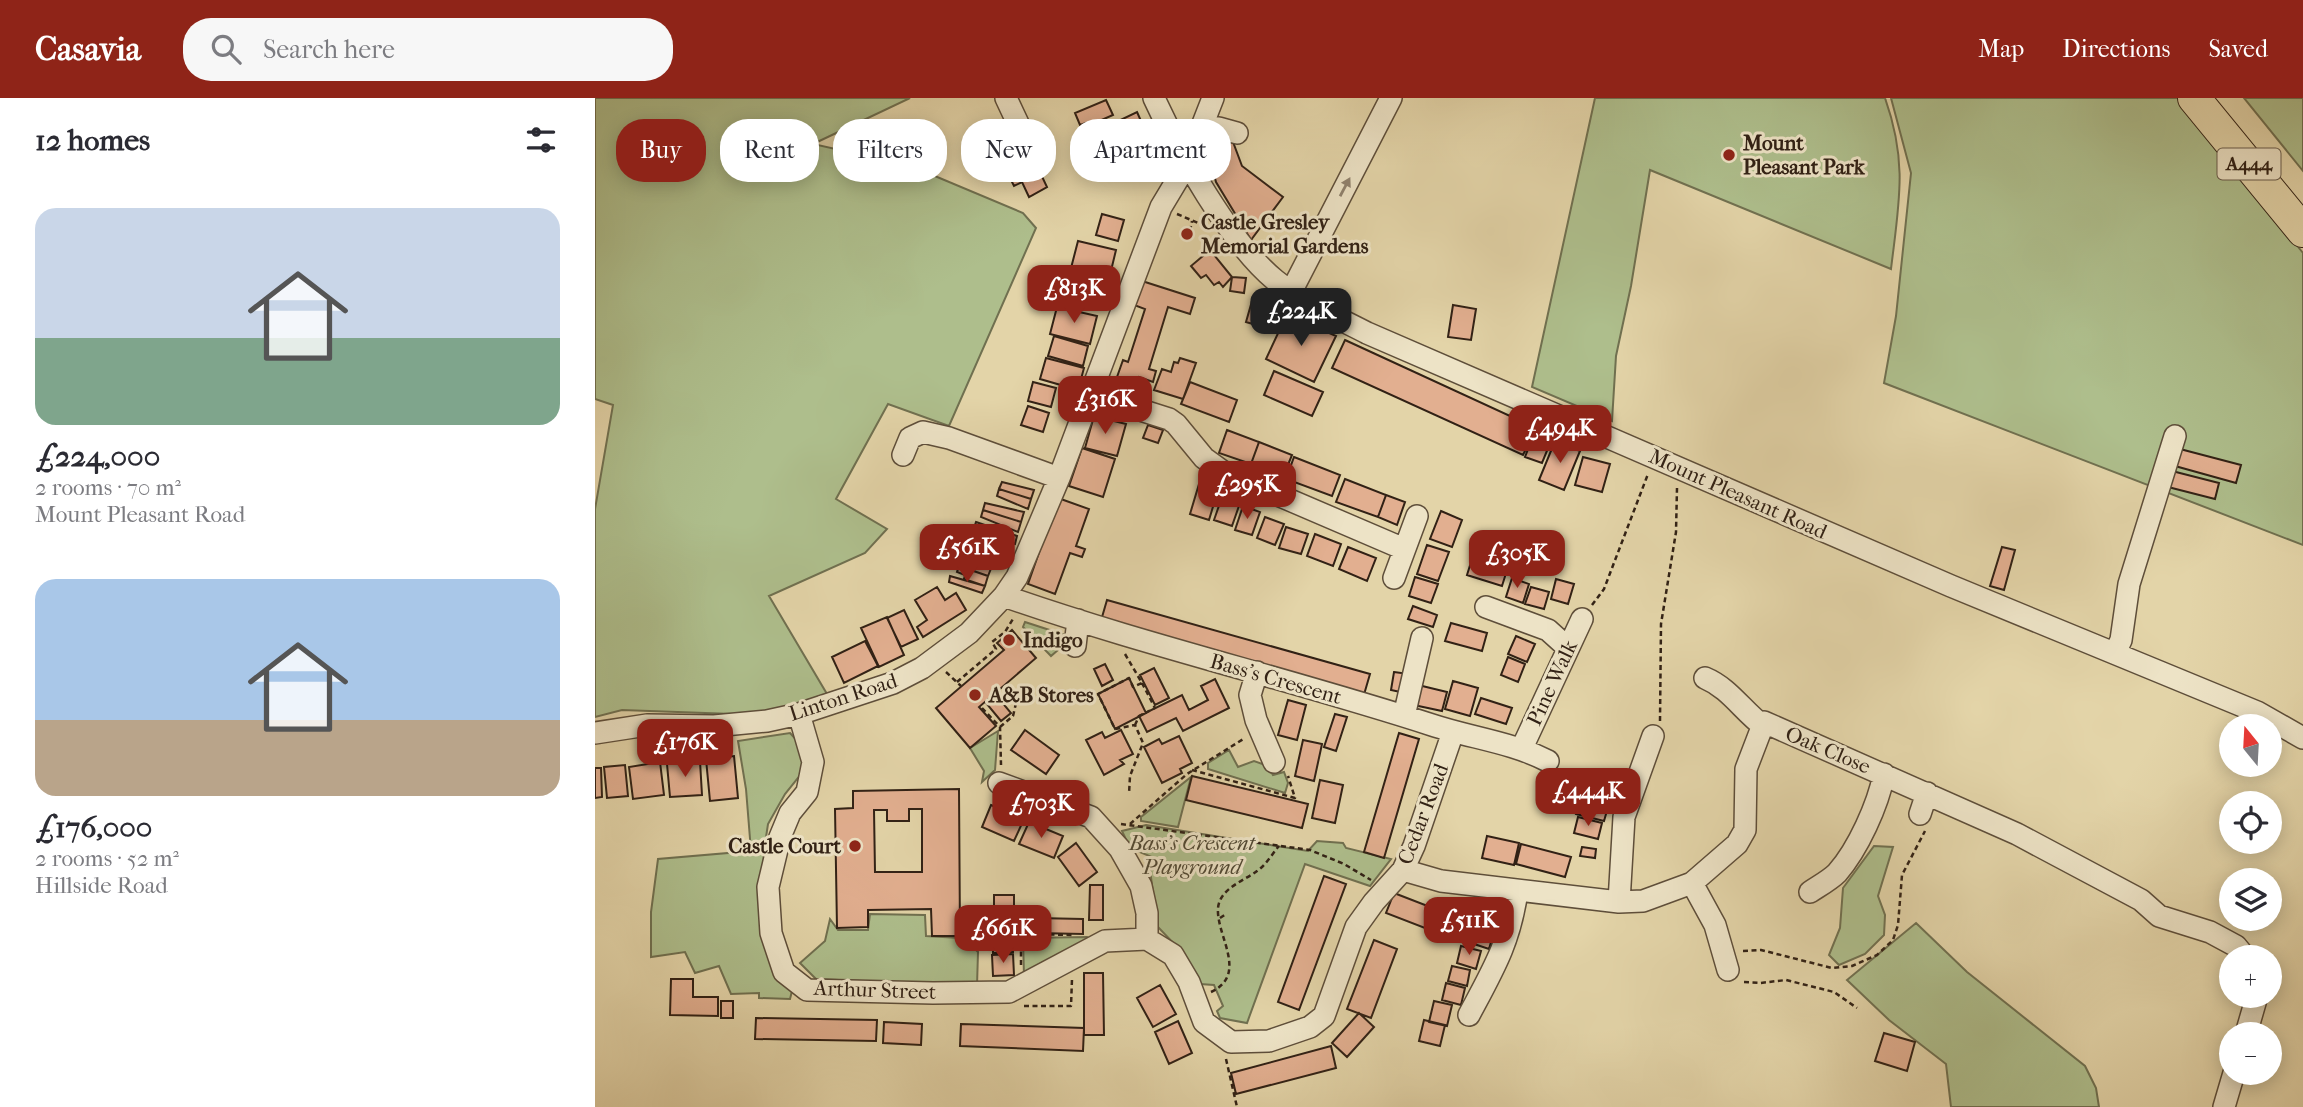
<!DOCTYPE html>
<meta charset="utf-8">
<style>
body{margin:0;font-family:"IM FELL French Canon",serif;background:#f7f7f7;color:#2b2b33;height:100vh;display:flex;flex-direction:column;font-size:26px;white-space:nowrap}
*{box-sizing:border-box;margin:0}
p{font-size:23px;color:#7c7c81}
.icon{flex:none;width:38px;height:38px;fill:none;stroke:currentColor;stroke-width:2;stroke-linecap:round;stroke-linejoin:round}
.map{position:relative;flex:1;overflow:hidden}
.panel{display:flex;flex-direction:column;background:#fff;width:595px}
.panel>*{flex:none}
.hud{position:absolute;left:21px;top:21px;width:665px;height:63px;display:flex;gap:14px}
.needle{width:46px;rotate:342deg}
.fabs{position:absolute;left:1624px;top:616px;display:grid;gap:14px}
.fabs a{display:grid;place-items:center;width:63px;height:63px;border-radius:50%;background:#fff;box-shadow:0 4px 18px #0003;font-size:35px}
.price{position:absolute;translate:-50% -60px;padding:0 16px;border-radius:14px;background:#8f2418;color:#fff;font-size:23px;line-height:46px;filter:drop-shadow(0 2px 4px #0008)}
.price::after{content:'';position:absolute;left:50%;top:42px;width:21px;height:16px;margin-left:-10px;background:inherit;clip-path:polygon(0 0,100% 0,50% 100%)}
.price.selected{background:#222;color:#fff}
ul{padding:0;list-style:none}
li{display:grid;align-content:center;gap:14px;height:371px;padding:0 35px}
li span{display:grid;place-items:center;height:217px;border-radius:21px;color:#555}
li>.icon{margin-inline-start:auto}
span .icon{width:126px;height:126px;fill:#fffc;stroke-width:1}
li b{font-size:30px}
h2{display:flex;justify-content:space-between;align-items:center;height:84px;padding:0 35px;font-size:30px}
.tag{padding:0 24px;border-radius:28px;background:#fff;box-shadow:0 4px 18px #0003;font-size:24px;line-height:63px}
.tag.selected{background:#8f2418;color:#fff}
header{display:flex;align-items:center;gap:42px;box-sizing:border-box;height:98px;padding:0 35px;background:#8f2418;color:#fff}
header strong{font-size:33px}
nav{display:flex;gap:38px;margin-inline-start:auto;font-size:24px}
.search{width:490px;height:63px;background:#f7f7f7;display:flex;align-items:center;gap:18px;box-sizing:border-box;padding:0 24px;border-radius:28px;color:#7c7c81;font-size:26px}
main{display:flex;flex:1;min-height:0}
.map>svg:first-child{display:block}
.green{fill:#aebe8c;stroke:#707050;stroke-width:2}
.building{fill:#e2af90;stroke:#312115;stroke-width:2;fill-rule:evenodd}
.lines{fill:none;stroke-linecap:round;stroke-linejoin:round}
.minor-casing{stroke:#5e4e3a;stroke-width:24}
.highway-casing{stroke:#312115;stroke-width:34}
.path{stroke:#312115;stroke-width:2.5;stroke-dasharray:5 3.5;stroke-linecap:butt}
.minor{stroke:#ede3c6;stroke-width:21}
.highway{stroke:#e3d4a8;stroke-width:32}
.oneway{fill:#8f826e}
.poi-dot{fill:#8f2418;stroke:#ede3c6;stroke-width:2.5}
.labels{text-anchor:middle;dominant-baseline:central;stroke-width:6;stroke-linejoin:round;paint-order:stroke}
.shield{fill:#ede3c6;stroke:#695b4a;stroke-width:2}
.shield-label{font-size:19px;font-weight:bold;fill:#312115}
.poi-label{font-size:21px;font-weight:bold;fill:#312115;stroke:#ede3c6;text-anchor:start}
.street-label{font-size:21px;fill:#312115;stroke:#ede3c6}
.park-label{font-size:21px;font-style:italic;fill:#504833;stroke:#ede3c6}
</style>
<header>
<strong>Casavia</strong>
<div class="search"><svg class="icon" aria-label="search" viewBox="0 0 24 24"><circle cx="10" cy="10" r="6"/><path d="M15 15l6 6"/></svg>Search here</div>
<nav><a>Map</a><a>Directions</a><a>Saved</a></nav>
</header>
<main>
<section class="panel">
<h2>12 homes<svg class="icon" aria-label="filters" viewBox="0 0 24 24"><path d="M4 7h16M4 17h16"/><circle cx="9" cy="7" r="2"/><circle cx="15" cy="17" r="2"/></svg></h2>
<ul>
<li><span style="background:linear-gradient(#c9d6e8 60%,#7fa58c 0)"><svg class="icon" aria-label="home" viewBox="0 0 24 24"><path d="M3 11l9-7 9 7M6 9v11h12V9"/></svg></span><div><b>£224,000</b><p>2 rooms · 70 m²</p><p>Mount Pleasant Road</p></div></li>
<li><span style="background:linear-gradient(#a9c7e8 65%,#b9a48a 0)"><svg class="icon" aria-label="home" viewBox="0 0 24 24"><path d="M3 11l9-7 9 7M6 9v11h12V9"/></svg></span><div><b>£176,000</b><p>2 rooms · 52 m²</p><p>Hillside Road</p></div></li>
</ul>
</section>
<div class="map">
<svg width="1708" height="1009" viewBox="0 0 1708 1009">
<rect width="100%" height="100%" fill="#e3d4a8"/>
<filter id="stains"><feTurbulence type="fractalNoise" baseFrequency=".00286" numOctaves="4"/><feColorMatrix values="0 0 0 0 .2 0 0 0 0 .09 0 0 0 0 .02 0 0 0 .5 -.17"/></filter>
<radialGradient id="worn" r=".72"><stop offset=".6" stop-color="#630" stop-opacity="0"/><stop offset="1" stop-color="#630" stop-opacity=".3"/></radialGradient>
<!-- green -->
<path class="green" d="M0 0H315L218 46 316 68 428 115 441 130 354 328 293 306 241 401 292 431 270 455 174 498 232 596 166 617 27 612 0 619V411L18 307 0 301Z
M1000 0H1290C1313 65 1304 104 1296 171L1055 72 1036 188 1021 258 1017 323 937 289Z
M1296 0H1584L1708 155V447L1289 285 1301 218 1316 75Z
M1649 0H1708V73Z
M430 524 473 538 471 545 456 558 428 529Z
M403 633 400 672 387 684 389 673 375 650Z
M195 635 207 648V675L190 696 173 726 169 752 167 807H171C170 845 167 866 197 893L195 901 164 900V895L136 896 124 868 100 875 90 854 56 859V814L63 761 156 753 151 691 143 643Z
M634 652 643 669 659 663 673 668 678 677 689 674 693 685 690 695 613 671V665Z
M596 679 583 729 546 723V719Z
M551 727 713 753 722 743 748 745 751 750 796 761 775 788 710 766 652 925 625 920 622 913 628 908 619 887 605 886 587 854 562 828 555 771 557 759 535 750 527 733Z
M1279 748 1298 749 1283 798 1290 817 1289 837 1270 856 1244 867 1234 857 1245 830 1248 790Z
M275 816 330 817 331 838 365 840 367 837 383 854 382 888 221 881 205 865 230 843 235 821 243 832H273Z
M1321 825 1372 874 1490 968 1501 990 1504 1009H1356L1351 966 1294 922 1252 882Z
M492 839 493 840 429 878 428 840Z"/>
<!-- building -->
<path class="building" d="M511 2 518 17 493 28 491 25 485 27 480 15Z
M542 14 550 32 525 44 523 40 513 44 509 34 515 31 513 28Z
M608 34 635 36 647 68 688 99 656 142 621 84Z
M525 43 561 54 552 82 516 71Z
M434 51 452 89 434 99 427 84 419 88 407 64Z
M507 116 529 122 523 143 501 137Z
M483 143 521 152 507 210 468 201Z
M615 152 637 179 628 189 624 184 619 187 611 177 606 180 596 168Z
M637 179 651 180 649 195 635 193Z
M547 183 600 200 595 216 573 209 554 271 561 273 558 284 544 279 542 285 522 279 528 262 533 264 550 211 539 207Z
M657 203 681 209 675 231 651 224Z
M858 207 881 211 876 242 853 239Z
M462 209 502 218 495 246 455 236Z
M692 216 741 238 719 284 671 261Z
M459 238 493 248 488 268 453 258Z
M750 242 941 330 928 357 737 270Z
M451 260 489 270 483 292 445 281Z
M585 260 601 265 588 301 559 292 567 271 576 274 579 264 583 265Z
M679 273 728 294 717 318 669 297Z
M438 284 461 290 456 309 433 303Z
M595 284 642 302 634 324 586 306Z
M433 308 454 315 448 334 426 327Z
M499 318 531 326 522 358 490 350Z
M553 327 568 332 563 345 548 340Z
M941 331 958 338 947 365 930 359Z
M632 332 664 344 656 366 624 355Z
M960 343 985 353 969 392 944 382Z
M664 344 697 357 688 379 656 366Z
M487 350 520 361 508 399 474 388Z
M1585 351 1646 367 1641 385 1580 368Z
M699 359 745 377 737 398 691 381Z
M988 359 1015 366 1007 394 980 387Z
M1577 373 1624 385 1620 401 1573 389Z
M750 381 791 397 783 419 741 404Z
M407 384 439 392 436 401 404 391Z
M604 386 623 392 614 422 595 416Z
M404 391 436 401 433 411 402 398Z
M791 397 810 404 802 427 783 419Z
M627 399 645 405 637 428 619 422Z
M463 400 494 411 481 448 490 451 487 459 475 455 460 496 433 486Z
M390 405 429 414 426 424 388 412Z
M648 408 665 414 657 437 640 432Z
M388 412 426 424 423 434 386 419Z
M846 413 867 422 857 449 835 441Z
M670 419 689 426 680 447 662 440Z
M381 424 422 438 420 446 412 444 410 450 388 442 391 434 379 430Z
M691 429 713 436 706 456 684 450Z
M720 436 746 446 738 468 712 458Z
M383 440 410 450 407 459 380 450Z
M832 447 854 454 843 483 822 476Z
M753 449 781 460 772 483 744 471Z
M1407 449 1420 452 1409 492 1395 488Z
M380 450 407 459 403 468 387 463 388 459 378 455Z
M366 461 397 468 393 478 364 468Z
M877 461 912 472 907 488 872 477Z
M364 468 393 478 390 488 369 481 370 477 362 474Z
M355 478 390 488 387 495 354 484Z
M820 479 843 486 836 505 814 498Z
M917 480 934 486 928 505 911 499Z
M961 481 979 486 973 506 956 501Z
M342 489 350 502 361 495 371 512 328 539 322 529 332 522 320 502Z
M936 489 954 494 949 511 930 506Z
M512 502 775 576 768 600 505 526Z
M818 508 842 517 838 529 813 521Z
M309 512 323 541 306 549 292 520Z
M292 519 309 557 284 569 266 530Z
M856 525 892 535 887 553 850 543Z
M417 532 441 560 384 609 401 628 375 650 341 610 409 552 402 545Z
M921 538 940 546 932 564 913 556Z
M270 543 283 568 249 585 237 559Z
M913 559 930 566 923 584 906 577Z
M510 566 518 582 507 588 499 571Z
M559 570 574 600 560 607 545 577Z
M799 574 814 576 810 595 796 592Z
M534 580 551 615 520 631 503 596Z
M620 581 634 610 588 633 581 620 552 634 544 618 587 597 594 612 613 602 606 588Z
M858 583 883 590 875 618 850 611Z
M819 586 852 594 847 613 814 606Z
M401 597 416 615 406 623 391 605Z
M886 600 917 610 911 626 880 616Z
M693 602 711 607 702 642 683 637Z
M740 616 752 619 741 653 729 649Z
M430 632 464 657 451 676 416 652Z
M526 632 538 656 525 662 529 666 509 677 491 642 507 634 510 640Z
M804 635 824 641 789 760 769 754Z
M584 638 597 665 585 671 587 675 567 685 549 649 564 641 567 646Z
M708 642 727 646 719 683 700 678Z
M139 658 143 700 115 703 111 661Z
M105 663 107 697 75 699 72 666Z
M65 664 69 697 38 701 34 669Z
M30 667 33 698 12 700 9 669Z
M0 670H6L7 699 0 700Z
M597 678 713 706 707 730 591 702Z
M725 682 748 687 740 725 717 720Z
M364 691 365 838H337L336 811 273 812V829L242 830 240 711 258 710V693ZM314 711H327V774H280L279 712H292V723H314Z
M987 694 1015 702 1009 723 981 716Z
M396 707 429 721 419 743 387 729Z
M983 719 1007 725 1003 741 979 735Z
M434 724 468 738 459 760 424 746Z
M892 738 924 745 919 767 887 760Z
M481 745 502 774 484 788 463 759Z
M926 746 976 759 970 779 921 766Z
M987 749 1001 751 1000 760 985 758Z
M729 778 751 786 704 912 683 904Z
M495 787H508V822H494Z
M799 795 856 817 848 837 791 815Z
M399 797H419V817L399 816Z
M399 817 419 818V836L399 835Z
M441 820 488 821V836L441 835Z
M879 824 900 830 894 851 873 844Z
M398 837H418V854L398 855Z
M779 842 802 851 776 920 752 911Z
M866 848 886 853 881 871 862 865Z
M418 856 419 877 398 878 397 857Z
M857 868 875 872 872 888 853 883Z
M489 875H508L509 937H489Z
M76 881H98V899H123V918L75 917Z
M851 885 870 890 866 907 847 902Z
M565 887 581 916 558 929 542 900Z
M126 903H138V920H126Z
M839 903 857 907 852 928 834 924Z
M764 915 779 929 752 959 737 945Z
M161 920 282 922 281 943 160 941Z
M829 922 850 927 845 948 824 943Z
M583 923 597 955 574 966 560 934Z
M289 924 327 926 326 947 288 945Z
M366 926 489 930 488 953 365 948Z
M1289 935 1320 944 1312 973 1280 963Z
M736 948 741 970 641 996 636 975Z"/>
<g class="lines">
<!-- minor casing -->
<g class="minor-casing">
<path id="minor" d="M411 0 434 49
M559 0C583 53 636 146 680 182 707 204 741 219 772 235L1356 488 1662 614 1708 640
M604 30H624L642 35
M696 194 796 0
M498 292 533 308 574 321 581 326 609 360 627 373 809 451
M308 357 315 340 328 334 354 340 464 380
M799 480 822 418
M409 498C549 547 695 581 837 627 876 640 916 644 953 663
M891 509 953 532 973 550
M480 548 483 522
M1520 555 1526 542 1534 486 1580 338
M662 574 655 597 661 622 679 664
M1110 580C1134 590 1147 612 1168 628
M204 616 218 664 212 694 195 715 185 739 173 789 176 835 189 874 212 892 338 895 414 894 510 843 552 841
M809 618 827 540
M0 635 52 627 119 628 172 623 204 616 298 585 327 570 374 535 409 498 422 479 464 380 566 109 593 64 618 0
M927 650 987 521
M404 685 496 719 525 751 546 788 552 815V841
M1325 716 1332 695
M808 772 846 783 1024 804 1048 803 1097 785 1142 746 1150 732 1151 671 1169 624 1422 736 1546 802 1564 818 1615 834 1641 848 1650 859
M1097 785 1120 827 1133 872
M1215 794C1224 788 1235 782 1242 775 1263 751 1283 707 1289 676
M1024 804 1029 719 1058 638
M552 841 578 857 594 884 609 924 636 944 674 943 715 929 729 918 761 829 779 804 808 772 819 748 858 634
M874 917C898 872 915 844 922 793
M1651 936 1662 898
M1629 1009 1639 975"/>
</g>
<!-- highway casing -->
<g class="highway-casing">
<path id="highway" d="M1599 0 1708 133"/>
</g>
<!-- path -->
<path class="path" d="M582 116 608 127
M595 133 597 123
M997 507 1009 491 1053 376
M530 556 547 585 538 589 534 580 503 596 520 631 540 627 548 645 535 678 534 696
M351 574 366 588
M362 584 401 551 397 544 410 534 418 521
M387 610 405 629 406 667
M1065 623 1066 526 1081 434 1082 390
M540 627 544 618 560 610 547 585
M405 629 418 618 422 601
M597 672 700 700 693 678
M526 726 715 752 749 766 776 782
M535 726 592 676 650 640
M625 820 631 816
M1148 853 1166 852 1237 870 1257 868 1282 857 1298 842 1303 827 1307 777 1330 733
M426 867V836L480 837
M1149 884 1165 885 1191 882 1239 894 1262 910
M616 894C654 876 621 838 623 810 625 790 649 783 662 773 671 767 677 756 684 748
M429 908H476L477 881
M631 961 642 1009"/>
<!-- minor -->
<use href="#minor" class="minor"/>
<!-- highway -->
<use href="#highway" class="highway"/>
</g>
<!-- one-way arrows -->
<defs><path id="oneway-solid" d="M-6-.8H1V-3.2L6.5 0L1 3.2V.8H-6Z" transform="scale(1.75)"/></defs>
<use class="oneway" href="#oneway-solid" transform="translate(750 89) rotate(-62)"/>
<!-- markers -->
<g class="poi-dot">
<circle cx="1134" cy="57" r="7"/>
<circle cx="592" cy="136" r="7"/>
<circle cx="414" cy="542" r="7"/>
<circle cx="380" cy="597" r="7"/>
<circle cx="260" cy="748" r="7"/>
</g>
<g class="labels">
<!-- shield labels -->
<rect class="shield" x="1622.5" y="50.5" width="63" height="31" rx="5"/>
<g class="shield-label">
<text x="1654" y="66">A444</text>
</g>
<!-- poi labels -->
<g class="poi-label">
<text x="1148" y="45">Mount<tspan x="1148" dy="24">Pleasant Park</tspan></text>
<text x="606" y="124">Castle Gresley<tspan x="606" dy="24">Memorial Gardens</tspan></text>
<text x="428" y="542">Indigo</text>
<text x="394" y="597">A&amp;B Stores</text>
<text x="246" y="748" text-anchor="end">Castle Court</text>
</g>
<!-- street labels -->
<g class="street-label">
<text transform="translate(1143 396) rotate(24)">Mount Pleasant Road</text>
<text transform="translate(681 581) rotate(16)">Bass's Crescent</text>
<text transform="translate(957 585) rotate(-65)">Pine Walk</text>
<text transform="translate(248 599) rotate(-18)">Linton Road</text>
<text transform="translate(1233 652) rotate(23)">Oak Close</text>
<text transform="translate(828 716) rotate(-69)">Cedar Road</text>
<text transform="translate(280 892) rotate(2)">Arthur Street</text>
</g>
<!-- park labels -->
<g class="park-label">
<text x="597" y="745">Bass's Crescent<tspan x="597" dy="24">Playground</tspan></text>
</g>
</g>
<rect width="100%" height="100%" filter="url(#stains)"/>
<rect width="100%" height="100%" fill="url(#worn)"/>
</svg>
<div class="fabs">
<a><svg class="needle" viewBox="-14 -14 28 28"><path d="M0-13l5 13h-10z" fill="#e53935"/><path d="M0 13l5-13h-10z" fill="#7c7c81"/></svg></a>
<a><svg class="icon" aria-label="locate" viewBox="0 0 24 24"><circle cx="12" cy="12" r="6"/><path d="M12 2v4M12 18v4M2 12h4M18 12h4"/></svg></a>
<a><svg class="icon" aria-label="layers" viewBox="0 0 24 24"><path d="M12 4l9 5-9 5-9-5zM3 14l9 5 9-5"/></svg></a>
<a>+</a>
<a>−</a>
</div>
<b class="price" style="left:479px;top:227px">£813K</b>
<b class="price selected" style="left:706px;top:250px">£224K</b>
<b class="price" style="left:510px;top:338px">£316K</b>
<b class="price" style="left:965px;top:367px">£494K</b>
<b class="price" style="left:652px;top:423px">£295K</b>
<b class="price" style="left:372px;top:486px">£561K</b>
<b class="price" style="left:922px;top:492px">£305K</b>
<b class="price" style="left:90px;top:681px">£176K</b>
<b class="price" style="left:993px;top:730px">£444K</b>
<b class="price" style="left:446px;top:742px">£703K</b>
<b class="price" style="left:874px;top:859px">£511K</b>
<b class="price" style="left:408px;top:867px">£661K</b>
<div class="hud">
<a class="tag selected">Buy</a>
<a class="tag">Rent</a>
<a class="tag">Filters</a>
<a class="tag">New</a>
<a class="tag">Apartment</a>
</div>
</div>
</main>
